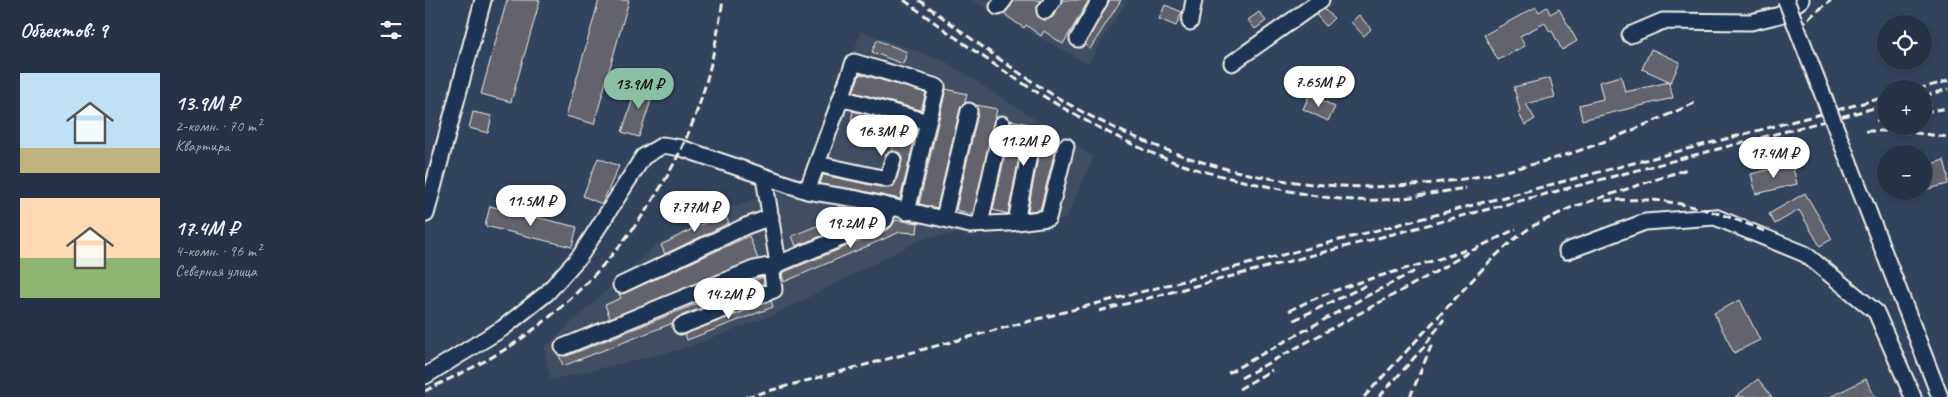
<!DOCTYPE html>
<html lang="ru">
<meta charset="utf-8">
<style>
body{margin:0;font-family:Caveat,sans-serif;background:#2e3a4d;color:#f1f3f6;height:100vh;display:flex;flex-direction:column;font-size:19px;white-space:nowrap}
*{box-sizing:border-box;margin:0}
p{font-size:16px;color:#a4aab3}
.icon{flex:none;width:28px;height:28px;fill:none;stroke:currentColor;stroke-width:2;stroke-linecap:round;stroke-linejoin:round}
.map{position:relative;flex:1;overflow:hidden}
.details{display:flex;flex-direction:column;background:#263246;width:425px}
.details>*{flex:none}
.buttons{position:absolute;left:1452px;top:15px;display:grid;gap:10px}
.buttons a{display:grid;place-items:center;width:55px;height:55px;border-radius:50%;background:#263246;box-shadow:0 2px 8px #0003,0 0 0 1px #424d5f;font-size:25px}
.price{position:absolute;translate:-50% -42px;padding:0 11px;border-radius:18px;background:#fff;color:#222;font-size:16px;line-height:32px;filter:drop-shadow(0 1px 2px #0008)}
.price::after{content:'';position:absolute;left:50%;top:30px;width:15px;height:11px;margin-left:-8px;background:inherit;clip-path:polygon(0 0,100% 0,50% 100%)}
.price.current{background:#8abfa5;color:#111}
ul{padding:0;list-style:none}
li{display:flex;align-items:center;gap:15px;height:125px;padding:0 20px}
li span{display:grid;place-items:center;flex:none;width:140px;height:100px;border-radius:0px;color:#555}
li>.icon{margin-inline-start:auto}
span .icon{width:60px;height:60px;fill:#fffc;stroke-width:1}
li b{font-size:21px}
h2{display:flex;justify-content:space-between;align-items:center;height:60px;padding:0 20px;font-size:21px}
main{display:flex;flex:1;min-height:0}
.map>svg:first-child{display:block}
.built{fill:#414d62}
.building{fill:#63636d;stroke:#f4f1e8}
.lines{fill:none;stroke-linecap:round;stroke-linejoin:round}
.minor-casing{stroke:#f4f1e8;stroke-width:19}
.minor{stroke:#1d3557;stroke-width:15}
.rail{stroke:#f4f1e8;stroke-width:3;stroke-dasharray:8 4;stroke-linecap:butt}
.minor-bridge-casing{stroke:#f4f1e8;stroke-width:19;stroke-linecap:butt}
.minor-bridge{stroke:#1d3557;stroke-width:15}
</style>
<main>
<section class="details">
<h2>Объектов: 9<svg class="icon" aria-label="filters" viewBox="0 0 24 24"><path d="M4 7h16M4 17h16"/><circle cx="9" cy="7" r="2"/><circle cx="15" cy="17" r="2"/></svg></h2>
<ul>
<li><span style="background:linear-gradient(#bfe0f5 75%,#c2b280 0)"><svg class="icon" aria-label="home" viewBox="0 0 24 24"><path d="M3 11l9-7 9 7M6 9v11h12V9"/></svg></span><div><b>13.9M ₽</b><p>2-комн. · 70 m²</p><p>Квартира</p></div></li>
<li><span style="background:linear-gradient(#ffd9b3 60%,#8fb573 0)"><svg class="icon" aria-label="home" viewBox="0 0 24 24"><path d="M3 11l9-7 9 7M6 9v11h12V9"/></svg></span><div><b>17.4M ₽</b><p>4-комн. · 96 m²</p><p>Северная улица</p></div></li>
</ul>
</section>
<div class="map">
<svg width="1523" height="397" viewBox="0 0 1523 397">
<rect width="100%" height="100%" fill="#32435e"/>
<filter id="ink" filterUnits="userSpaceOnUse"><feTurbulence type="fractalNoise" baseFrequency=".02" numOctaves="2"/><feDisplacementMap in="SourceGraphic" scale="10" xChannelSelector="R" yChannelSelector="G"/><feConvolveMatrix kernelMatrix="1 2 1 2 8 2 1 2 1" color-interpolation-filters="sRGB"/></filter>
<g filter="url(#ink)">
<!-- built -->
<path class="built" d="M546 0H702L663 64Z
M436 31 520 61 669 157 641 219 499 238 351 314 254 350 126 380 119 348 232 244 310 205 382 185Z"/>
<!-- building -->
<path class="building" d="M82 0H115L86 102 56 94Z
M174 0H204L169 124 141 116Z
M588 0H616L611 10 614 18 620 20 628 17 637 0H664L638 44 619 31 616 36 601 25 599 28 579 14 586 6Z
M684 0H696L665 49 660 45Z
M740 5 757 12 751 26 734 19Z
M1111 7 1114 12 1122 7 1125 14 1134 9 1152 41 1137 50 1127 31 1125 32 1120 23 1095 36 1100 46 1073 60 1059 35Z
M899 9 909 18 901 26 891 15Z
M834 12 841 21 830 29 823 20Z
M934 15 946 29 939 36 926 22Z
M452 40 482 52 478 64 447 52Z
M1226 49 1255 62 1246 82 1217 69Z
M435 74 501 93 496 110 428 92Z
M1196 76 1200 92 1244 82 1248 98 1157 120 1154 105 1178 99 1174 82Z
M1125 78 1130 97 1101 104 1110 119 1100 125 1093 112 1095 111 1089 87Z
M213 83 230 88 214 137 197 132Z
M521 89 542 94 540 102 535 109 512 208 494 204Z
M885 94 910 107 903 121 878 109Z
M551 105 572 109 548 214 531 210 553 113Z
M428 111 492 129 475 199 433 190 395 184 398 175 460 188 468 187 471 182 477 158 476 153 467 151 472 132 426 121Z
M48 112 67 116 63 133 44 128Z
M586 120 604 124 602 130 628 136 627 141 632 143 615 210 603 211 615 146 612 137 607 135 599 138 597 142 583 214 568 210 586 126Z
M173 158 194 166 177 204 158 196Z
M1519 160 1523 175V184L1499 190V166Z
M1367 164 1372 184 1331 194 1326 174Z
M1380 193 1407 239 1395 246 1374 210 1350 224 1344 214Z
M65 206 152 227 147 247 60 226Z
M416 206 435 209 439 219 371 246 367 236 401 222 398 214Z
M299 213 304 223 240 254 236 245Z
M471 220 493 223 492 233 475 232 359 282 357 275 359 272 464 229Z
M324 236 333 259 185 318 180 305 196 298 194 294 200 293Z
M338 277 339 284 253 317 248 323 138 366 134 355 142 356Z
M1315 300 1335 340 1309 353 1289 313Z
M346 301 348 307 262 340 260 334Z
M1333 379 1347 397H1310Z
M1441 379 1450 397H1405Z"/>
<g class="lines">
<!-- minor casing -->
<g class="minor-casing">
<path id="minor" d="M573 7 579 0
M620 11 628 0
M765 22 769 0
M1205 35 1238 21 1326 22 1355 15 1376 0
M653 39 675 0
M807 63 896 0
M416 98 429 62 512 87 503 122
M392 164 462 179 468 160
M339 177 353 264 460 220 464 207
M1431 180 1515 397
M382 191 416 98 503 122 482 212
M1 214 58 0
M519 218 544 111
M591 222 606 144
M555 224 577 124
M1142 251 1220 222 1290 217 1380 254 1451 312 1488 397
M196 285 321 226 346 217
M256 326 349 290 347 272 353 264
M138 347 329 269 353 264
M0 376 78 328 122 293 155 256 218 157 238 145 256 148 382 191 432 199 545 225 584 223 623 218 641 146"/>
</g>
<!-- minor -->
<use href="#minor" class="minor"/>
<!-- rail -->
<path class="rail" d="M479 0C560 60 641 117 734 156 770 171 808 179 846 187 881 195 919 202 955 200 984 199 1013 192 1041 188
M494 0C546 38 598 79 654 110 815 197 973 208 1147 153 1190 139 1231 120 1272 102
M1374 26 1406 0
M1493 89 1523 81
M1499 96 1523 89
M1499 112 1523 108
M1451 121 1461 119
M1441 131H1475L1523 137
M1180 201 1187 200C1204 200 1221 199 1237 201 1274 206 1308 217 1341 232
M674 311 1461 105
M864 311C920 281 982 271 1041 250
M869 320 942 285
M803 373 940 297 992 270
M816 378 1014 270 1044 252 1091 229
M814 389 847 370
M0 391C28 377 57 364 84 347 166 293 239 204 272 111 285 75 292 38 298 0
M321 397 563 332 1461 97
M939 397 1064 262 1087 241 1106 227 1145 208 1262 169
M954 397 998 348 1019 319
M985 397 1007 344"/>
<!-- minor-bridge casing -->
<g class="minor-bridge-casing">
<path id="minor-bridge" d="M1361 0 1431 180"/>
</g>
<!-- minor-bridge -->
<use href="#minor-bridge" class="minor-bridge"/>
</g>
</g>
</svg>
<div class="buttons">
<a><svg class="icon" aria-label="locate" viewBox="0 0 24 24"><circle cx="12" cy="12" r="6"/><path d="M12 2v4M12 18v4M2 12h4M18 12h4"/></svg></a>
<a>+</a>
<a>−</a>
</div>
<b class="price" style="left:894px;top:108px">7.65M ₽</b>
<b class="price current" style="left:214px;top:110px">13.9M ₽</b>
<b class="price" style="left:457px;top:157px">16.3M ₽</b>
<b class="price" style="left:599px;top:167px">11.2M ₽</b>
<b class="price" style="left:1349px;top:179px">17.4M ₽</b>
<b class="price" style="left:106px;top:227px">11.5M ₽</b>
<b class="price" style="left:270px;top:233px">7.77M ₽</b>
<b class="price" style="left:426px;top:249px">19.2M ₽</b>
<b class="price" style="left:304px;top:320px">14.2M ₽</b>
</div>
</main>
